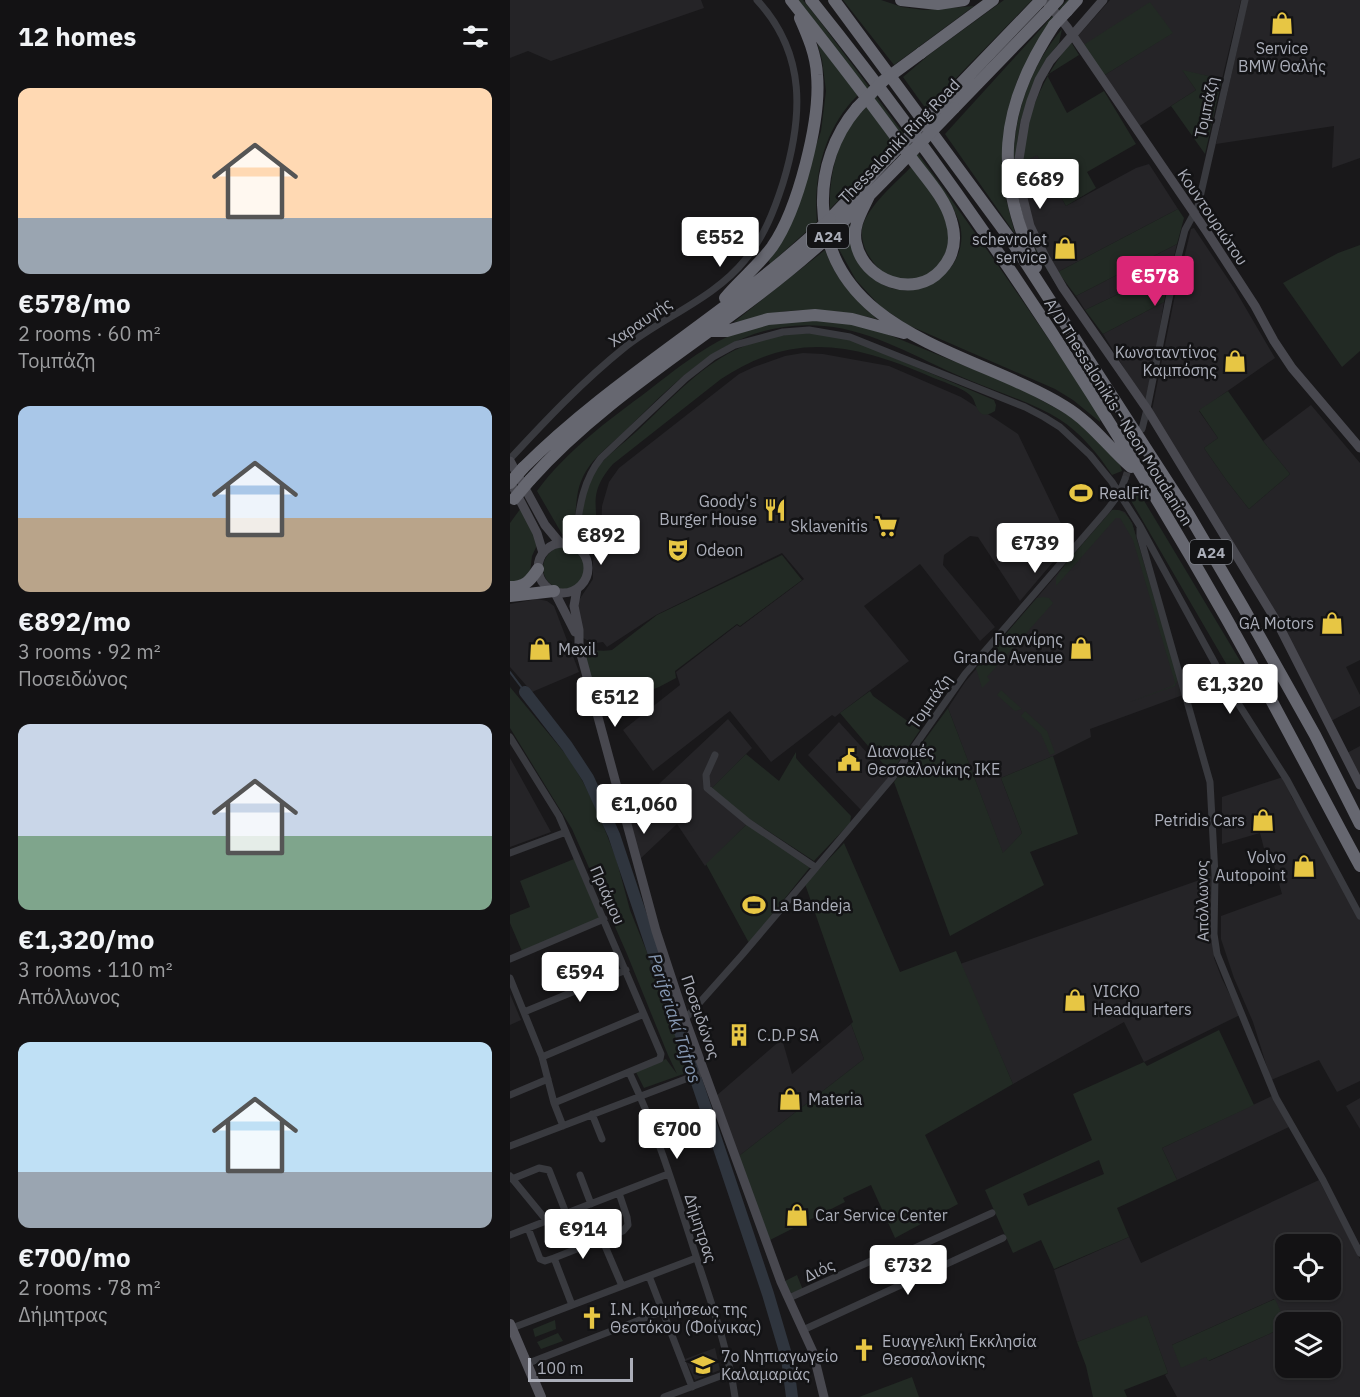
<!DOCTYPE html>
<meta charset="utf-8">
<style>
body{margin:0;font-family:"IBM Plex Sans",sans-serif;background:#1c1b1d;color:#f1f3f6;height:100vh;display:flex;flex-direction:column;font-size:22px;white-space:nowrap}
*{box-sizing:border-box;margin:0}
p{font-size:20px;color:#9d9ea0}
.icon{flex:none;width:33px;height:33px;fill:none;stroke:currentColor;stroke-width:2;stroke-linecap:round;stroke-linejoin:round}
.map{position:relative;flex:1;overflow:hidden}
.sheet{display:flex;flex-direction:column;background:#131214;width:510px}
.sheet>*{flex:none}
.buttons{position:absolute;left:765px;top:1234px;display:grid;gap:12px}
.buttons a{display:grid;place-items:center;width:66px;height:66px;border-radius:12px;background:#131214;box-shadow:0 2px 4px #0004,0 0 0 2px #323234;font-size:30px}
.scale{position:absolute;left:18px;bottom:15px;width:105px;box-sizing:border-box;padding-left:6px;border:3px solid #abaeb9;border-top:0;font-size:16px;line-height:21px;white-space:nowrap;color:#abaeb9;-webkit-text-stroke:4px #131315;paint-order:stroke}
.price{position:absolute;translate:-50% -51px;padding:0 14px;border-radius:6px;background:#fff;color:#222;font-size:20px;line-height:39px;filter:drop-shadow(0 2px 3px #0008)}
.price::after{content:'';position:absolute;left:50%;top:36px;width:18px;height:14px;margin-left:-9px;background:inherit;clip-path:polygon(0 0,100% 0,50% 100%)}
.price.selected{background:#db2777;color:#fff}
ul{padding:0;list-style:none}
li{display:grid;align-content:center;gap:12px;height:318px;padding:0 18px}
li span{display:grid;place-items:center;height:186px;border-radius:12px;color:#555}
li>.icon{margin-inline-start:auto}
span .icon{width:108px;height:108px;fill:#fffc;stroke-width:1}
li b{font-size:26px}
h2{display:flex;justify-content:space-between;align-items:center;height:72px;padding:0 18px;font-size:26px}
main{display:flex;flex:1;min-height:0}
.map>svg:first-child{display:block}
.built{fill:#252427;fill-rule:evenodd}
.green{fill:#222a24;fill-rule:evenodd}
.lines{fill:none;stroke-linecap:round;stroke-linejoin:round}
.stream{stroke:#2f353e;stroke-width:2}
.river{stroke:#2f353e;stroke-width:12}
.street-tunnel{stroke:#36363a;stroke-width:7;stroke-dasharray:7 3.5;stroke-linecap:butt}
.street{stroke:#393a3f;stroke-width:7}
.secondary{stroke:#48484f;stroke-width:9}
.primary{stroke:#56565e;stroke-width:10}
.highway{stroke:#666770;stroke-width:12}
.highway-bridge{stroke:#666770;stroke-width:12}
.labels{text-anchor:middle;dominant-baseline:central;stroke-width:5;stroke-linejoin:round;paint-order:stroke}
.shield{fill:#131315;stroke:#7d8088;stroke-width:1.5}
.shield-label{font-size:15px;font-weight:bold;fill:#abaeb9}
.poi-label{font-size:16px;fill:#abaeb9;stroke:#131315;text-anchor:start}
.street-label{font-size:16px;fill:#abaeb9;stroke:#131315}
.water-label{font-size:18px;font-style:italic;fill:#8597b1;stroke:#131315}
</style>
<main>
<section class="sheet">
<h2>12 homes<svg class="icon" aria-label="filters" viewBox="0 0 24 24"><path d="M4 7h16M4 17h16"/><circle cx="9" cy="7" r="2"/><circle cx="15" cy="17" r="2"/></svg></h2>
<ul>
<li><span style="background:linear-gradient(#ffd9b3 70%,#9aa5b1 0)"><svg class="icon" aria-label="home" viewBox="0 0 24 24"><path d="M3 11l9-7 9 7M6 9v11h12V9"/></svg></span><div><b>€578/mo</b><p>2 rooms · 60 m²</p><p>Τομπάζη</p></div></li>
<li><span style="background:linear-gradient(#a9c7e8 60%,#b9a48a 0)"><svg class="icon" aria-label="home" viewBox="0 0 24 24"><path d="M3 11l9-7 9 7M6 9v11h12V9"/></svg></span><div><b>€892/mo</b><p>3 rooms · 92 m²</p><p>Ποσειδώνος</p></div></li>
<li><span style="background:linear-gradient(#c9d6e8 60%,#7fa58c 0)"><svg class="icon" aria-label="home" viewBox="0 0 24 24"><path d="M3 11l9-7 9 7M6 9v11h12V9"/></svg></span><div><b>€1,320/mo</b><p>3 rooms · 110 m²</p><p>Απόλλωνος</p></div></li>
<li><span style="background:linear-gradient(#bfe0f5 70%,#9aa5b1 0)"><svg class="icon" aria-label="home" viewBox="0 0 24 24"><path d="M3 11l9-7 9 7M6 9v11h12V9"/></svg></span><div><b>€700/mo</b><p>2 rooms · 78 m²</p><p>Δήμητρας</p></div></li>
</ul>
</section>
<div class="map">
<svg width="850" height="1397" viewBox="0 0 850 1397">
<rect width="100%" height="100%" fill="#19181a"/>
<!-- built -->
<path class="built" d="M0 0H191L194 8 41 61 18 51 0 58Z
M600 0H731L712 79 673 71 686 90 628 127 593 76 662 33 572 46 566 38Z
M738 0H850V158L822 168 824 126 706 144Z
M527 154 556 206 626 168 639 164 668 209 548 272 532 246 516 204 512 163Z
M684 228 724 288 765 358 689 411 708 438 694 448 717 481 739 509 780 474 753 441 801 405 850 463V660L836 667 850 695V706L821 721 642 410 664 300 681 229Z
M667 244 661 269 575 310 566 296Z
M654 302 647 345 635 402 593 334Z
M293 353 313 354 379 366 451 397 484 418 508 434 560 542 510 601 468 537 460 536 434 555 433 565 485 627 470 641 410 564 354 606 399 661 330 713 325 717 322 715 261 762 220 711 143 771 113 730 170 685 166 672 227 625 230 627 294 579 272 553 146 615 97 647 93 642 86 643 79 641 73 638 67 603 83 579V561L91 540 92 506 99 482 109 468 229 374 244 367 275 356Z
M602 510H609L615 512 622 523 673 695 580 729 581 737 543 756 491 778 512 833 493 854 438 708 455 682Z
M27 599 37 601 44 606 69 672 22 692 0 667V604Z
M218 719 242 748 201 789 237 824 195 866 167 824 130 859 117 814Z
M329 722 379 777 351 810 298 755Z
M850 746V776L837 753Z
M0 758 41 832 0 847Z
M773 777 782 798 796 819 850 915V1081L827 1092 809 1060 761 1080 743 1022 724 978 711 939V916L772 894 762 858 757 860 750 833 712 844V797Z
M701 876 704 958 712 979 730 1015 634 1062 614 1022 503 1084 450 964Z
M0 994 11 1020 0 1025Z
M341 1024 354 1059 229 1156 206 1096 272 1039 282 1074Z
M762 1096 779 1127 667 1180 652 1148Z
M850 1098V1129L836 1106Z
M809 1180 850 1259V1397H667L655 1375 658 1373 637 1316 567 1342 544 1270 619 1237 631 1263ZM776 1245H820V1290H776ZM764 1299 776 1323H820V1368H776L775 1327 699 1361 696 1357 662 1345Z
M205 1348 210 1370 185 1380 175 1359Z"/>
<!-- green -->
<path class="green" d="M287 0H293L309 20C407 150 502 281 591 418L590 422 563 400 545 389 398 325 370 306 346 280 325 242 344 221C348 235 353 263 359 274 362 280 372 284 378 287 416 301 460 266 450 225 447 213 439 202 433 192Z
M333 0H371L392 7 414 10 464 6 384 65Z
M494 0H522L416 109 393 77 420 54Z
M557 0H562L508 78 497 113 492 158 494 191 505 234 435 134Z
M640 2 663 33 593 76 572 46Z
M552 29 549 43 535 61 520 92 510 123 507 144 510 200 554 296C536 270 518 241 510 210 493 148 511 77 552 29Z
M307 42 348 95C314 128 303 176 307 222L260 264 259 261 277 232 311 131 316 91 312 60Z
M561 42 569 55 537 75 557 113 594 91 626 144 577 172 586 188 556 206 527 155 512 163C514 118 533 77 561 42Z
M672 70 712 79 695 154 661 106 686 90Z
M357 106 384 143 320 209C319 169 329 134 357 106Z
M403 165C413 181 429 198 435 216 454 271 391 304 361 259 355 251 351 240 352 229 356 207 388 181 403 165Z
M668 209 674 218 667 244 566 296 548 272Z
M850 245V351L832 367 773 283 828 253Z
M315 250C325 279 345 300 367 319 333 311 300 307 265 313 251 315 237 321 224 322Z
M661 269 654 302 593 334 575 310Z
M323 320 372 332 507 387 571 422 610 465 612 471 602 475C588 454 571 433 549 419 522 402 484 391 454 378 409 359 363 330 314 326 227 318 174 373 117 429 101 445 81 458 72 479 64 496 68 516 61 533L59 535 52 534 27 491C57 450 99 420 139 390 174 363 213 331 258 323 279 319 302 321 323 320Z
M291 333 314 334 335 337 484 400 486 405 485 411C481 413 477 416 472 414 465 410 466 400 460 395 451 387 430 381 419 376 343 343 283 331 211 379L103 464C74 497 92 508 84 542L77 547 69 543C66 525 74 488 84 472 95 456 113 444 127 431 158 402 187 369 225 350 246 340 269 335 291 333Z
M718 391 753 441 780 474 739 509 717 481 694 448 708 438 689 410Z
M622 484 633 499 732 664 721 672 616 492Z
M11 508 28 543 22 556 20 573 9 581H0V523Z
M602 510C613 509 616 514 622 523L668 679 665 686 620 702 662 686 665 683 623 540 610 518H606L546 586V578L556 563Z
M33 568a21 21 0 1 1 42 0a21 21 0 1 1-42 0Z
M272 555 292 580 230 626 227 624 165 671 166 678 149 687 95 708 89 706 71 645C82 650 90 652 102 650L147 615Z
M533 597 539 598 543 603 477 677 480 680 472 688 466 668 527 598Z
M0 687 58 757 73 782 87 810 106 858 120 910 149 982 179 1072 134 1088 126 1072 156 1059 167 1074 158 1055 117 954 62 829 0 728Z
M491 690 512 709 505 711 487 695Z
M360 691 363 696 410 730 381 773 330 713Z
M438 708 493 853 512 833 491 778 543 756 568 834 520 852 534 885 440 936 384 782Z
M515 711 537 731 545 753 540 755 531 734 511 716Z
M286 752V758L291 764 341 816 340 823 304 861 238 818 201 789 236 754 269 781Z
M237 824 300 867 239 943 196 864Z
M334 843 390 972 446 951 503 1084 415 1135 448 1204 385 1238 361 1185 333 1198 335 1202 260 1240 229 1156 354 1059 341 1024 343 1022 295 884Z
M64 859 90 918 12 951 0 923V915L20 907 10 881Z
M709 1030 744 1105 652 1148 667 1180 607 1208 619 1237 544 1269 531 1240 503 1253 475 1190 582 1140 563 1094 634 1062 637 1066ZM589 1160 594 1174 518 1206 513 1194Z
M287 1275 293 1290 281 1293 275 1281Z
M765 1299 776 1323 775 1327 698 1361 696 1357 671 1368 662 1345Z
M637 1315 658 1373 614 1390 617 1397H583L576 1366 567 1342Z
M45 1320 46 1329 25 1337 23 1329Z
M48 1333 53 1341 31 1349 27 1342Z
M402 1377 409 1397H349Z"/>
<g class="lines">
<!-- stream -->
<path class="stream" d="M0 672 15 692"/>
<!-- river -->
<path class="river" d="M15 692 57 746 78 778 104 835 258 1294 277 1358 282 1397"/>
<!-- street-tunnel -->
<path class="street-tunnel" d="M615 479 629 437"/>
<!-- street -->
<path class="street" d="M632 429 637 409 665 269 675 230 688 206 735 0
M0 459C36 420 73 381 114 348 151 318 205 298 235 260 254 237 264 211 273 183 293 117 297 54 247 0
M630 528V536L700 782 705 875 704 934 707 954 766 1098 813 1180 850 1253
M64 547C69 515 70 484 91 458L176 378 203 357 225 345 273 332 299 330 340 337 515 407 534 417 550 427 580 455 602 482 630 526 719 689 777 780 850 916
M0 737 49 816 151 1054 150 1059 44 1103
M205 755 196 775 197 788 238 822 305 867
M0 853 56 832
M0 959 94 919
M0 978 32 1057 44 1103 53 1126
M14 1012 116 970
M175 1019 232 955 383 777 455 674 597 510 609 494 615 479
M32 1057 134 1014
M119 1072C147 1131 166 1194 186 1256 201 1303 218 1348 225 1397
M0 1095 38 1079
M82 1114 92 1139
M0 1146 194 1072
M70 1175 81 1204
M0 1176 37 1221
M2 1179 29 1168 39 1170 56 1213
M18 1228 30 1259 35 1261 44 1258
M0 1235 158 1174
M92 1239 113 1231 118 1225 117 1217 109 1193
M396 1252 408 1278
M139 1276 182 1387
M279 1298 381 1252H396L482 1213
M62 1305 44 1258 92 1239 112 1286
M2 1328 186 1258
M293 1330 493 1238
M16 1364 153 1311
M154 1397 221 1372"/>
<!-- secondary -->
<path class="secondary" d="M535 0 557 27 697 232 745 306 764 341 782 368 850 448
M593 0 540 61 529 80 521 101 515 122 509 159 511 190 520 226 535 257 553 288 637 409 767 622 850 785
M0 461 35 525 50 543
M0 481 27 533 33 553
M28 568a25 25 0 1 1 50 0a25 25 0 1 1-50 0Z
M67 589 64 606 69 630V647L146 931 175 1019 271 1282 303 1352 314 1397
M44 591 65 632"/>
<!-- primary -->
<path class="primary" d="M0 1324 31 1397"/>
<!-- highway -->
<path class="highway" d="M281 0C322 52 363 105 402 159 416 178 435 198 441 220 447 239 444 256 431 270 404 300 353 280 346 243 342 226 352 211 359 196
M301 0C456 193 593 402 715 616 762 699 805 783 850 866
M324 0 501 240 679 515 733 607 805 735 850 824
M391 0 428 4 454 0
M557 11 567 0
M411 53 483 0
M437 98 531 0
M347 108C324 135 312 170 313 205 317 335 466 352 554 406 581 422 598 447 621 467
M444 108 535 14
M320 219 380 156
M323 232 388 166
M526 267C484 176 488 109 544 25
M215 298C230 280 248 266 262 247 288 210 311 120 307 75 306 55 298 36 290 18
M199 331H217L258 319 305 315 342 319 394 333
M13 468C102 379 213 317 306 232
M20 480C103 387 217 328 309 245
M0 587C15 587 20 581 28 569
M0 596 44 591"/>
<!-- highway-bridge -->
<path class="highway-bridge" d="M535 14 548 0
M544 25 557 11
M347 108 373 81 411 53
M380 156 437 98
M388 166 444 108
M306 232 320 219
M309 245 323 232
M0 483 13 468
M4 499 20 480"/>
</g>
<!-- icons -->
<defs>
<g id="shop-bare" transform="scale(1.8)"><path d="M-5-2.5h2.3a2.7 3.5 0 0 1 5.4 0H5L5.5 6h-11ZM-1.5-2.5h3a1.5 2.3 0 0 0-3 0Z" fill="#e7c644" stroke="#131315" stroke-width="2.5" paint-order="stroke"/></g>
<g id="stadium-bare" transform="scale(1.8)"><path d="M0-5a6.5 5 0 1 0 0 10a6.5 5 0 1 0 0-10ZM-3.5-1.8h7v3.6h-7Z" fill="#e7c644" stroke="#131315" stroke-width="2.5" paint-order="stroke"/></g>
<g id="restaurant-bare" transform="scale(1.8)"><path d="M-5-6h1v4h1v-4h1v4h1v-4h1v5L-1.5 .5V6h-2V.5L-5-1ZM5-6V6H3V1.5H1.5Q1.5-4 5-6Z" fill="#e7c644" stroke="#131315" stroke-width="2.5" paint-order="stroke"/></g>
<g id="supermarket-bare" transform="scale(1.8)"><path d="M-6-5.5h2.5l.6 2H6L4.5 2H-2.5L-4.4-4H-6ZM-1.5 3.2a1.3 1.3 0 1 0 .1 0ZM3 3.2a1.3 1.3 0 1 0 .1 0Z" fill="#e7c644" stroke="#131315" stroke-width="2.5" paint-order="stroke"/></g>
<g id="theatre-bare" transform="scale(1.8)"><path d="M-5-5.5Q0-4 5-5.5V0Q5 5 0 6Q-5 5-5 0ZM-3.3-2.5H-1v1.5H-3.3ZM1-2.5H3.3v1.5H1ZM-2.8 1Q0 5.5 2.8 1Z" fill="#e7c644" stroke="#131315" stroke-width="2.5" paint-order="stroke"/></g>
<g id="civic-bare" transform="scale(1.8)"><path d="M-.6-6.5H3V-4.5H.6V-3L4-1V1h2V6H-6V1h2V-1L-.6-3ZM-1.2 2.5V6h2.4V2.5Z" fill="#e7c644" stroke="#131315" stroke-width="2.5" paint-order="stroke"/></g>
<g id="building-bare" transform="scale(1.8)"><path d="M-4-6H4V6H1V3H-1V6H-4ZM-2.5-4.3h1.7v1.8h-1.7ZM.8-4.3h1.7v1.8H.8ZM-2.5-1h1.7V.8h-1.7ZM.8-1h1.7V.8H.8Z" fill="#e7c644" stroke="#131315" stroke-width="2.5" paint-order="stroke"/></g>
<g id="church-bare" transform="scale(1.8)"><path d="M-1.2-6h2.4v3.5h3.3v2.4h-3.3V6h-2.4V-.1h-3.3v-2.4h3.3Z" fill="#e7c644" stroke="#131315" stroke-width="2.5" paint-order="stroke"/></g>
<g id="school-bare" transform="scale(1.8)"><path d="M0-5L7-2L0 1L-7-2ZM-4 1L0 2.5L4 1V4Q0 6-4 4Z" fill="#e7c644" stroke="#131315" stroke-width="2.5" paint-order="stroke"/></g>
</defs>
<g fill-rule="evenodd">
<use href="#shop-bare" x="772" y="23"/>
<use href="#shop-bare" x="555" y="248"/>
<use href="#shop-bare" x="725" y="361"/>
<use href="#stadium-bare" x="571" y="493"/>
<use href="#restaurant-bare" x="265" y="510"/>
<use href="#supermarket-bare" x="376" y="526"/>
<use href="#theatre-bare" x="168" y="550"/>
<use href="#shop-bare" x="822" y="623"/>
<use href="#shop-bare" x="571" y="648"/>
<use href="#shop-bare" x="30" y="649"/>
<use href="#civic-bare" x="339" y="760"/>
<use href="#shop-bare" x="753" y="820"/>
<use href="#shop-bare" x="794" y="866"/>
<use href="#stadium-bare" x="244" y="905"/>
<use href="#shop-bare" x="565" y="1000"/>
<use href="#building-bare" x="229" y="1035"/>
<use href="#shop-bare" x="280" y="1099"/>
<use href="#shop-bare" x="287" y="1215"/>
<use href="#church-bare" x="82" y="1318"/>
<use href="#church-bare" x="354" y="1350"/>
<use href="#school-bare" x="193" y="1365"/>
</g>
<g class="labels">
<!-- shield labels -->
<g class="shield">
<rect x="297" y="224" width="42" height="24" rx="4.5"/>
<rect x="680" y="540" width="42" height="24" rx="4.5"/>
</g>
<g class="shield-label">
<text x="318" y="236">Α24</text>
<text x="701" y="552">Α24</text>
</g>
<!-- poi labels -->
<g class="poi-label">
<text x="772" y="48" text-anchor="middle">Service<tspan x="772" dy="18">BMW Θαλής</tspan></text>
<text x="537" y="239" text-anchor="end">schevrolet<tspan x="537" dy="18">service</tspan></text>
<text x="707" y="352" text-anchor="end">Κωνσταντίνος<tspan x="707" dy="18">Καμπόσης</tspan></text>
<text x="589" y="493">RealFit</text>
<text x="247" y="501" text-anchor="end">Goody's<tspan x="247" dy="18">Burger House</tspan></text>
<text x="358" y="526" text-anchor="end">Sklavenitis</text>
<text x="186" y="550">Odeon</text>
<text x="804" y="623" text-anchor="end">GA Motors</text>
<text x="553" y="639" text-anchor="end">Γιαννίρης<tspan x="553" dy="18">Grande Avenue</tspan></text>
<text x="48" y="649">Mexil</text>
<text x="357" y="751">Διανομές<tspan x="357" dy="18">Θεσσαλονίκης ΙΚΕ</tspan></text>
<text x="735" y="820" text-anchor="end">Petridis Cars</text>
<text x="776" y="857" text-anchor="end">Volvo<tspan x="776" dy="18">Autopoint</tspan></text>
<text x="262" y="905">La Bandeja</text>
<text x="583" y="991">VICKO<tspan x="583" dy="18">Headquarters</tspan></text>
<text x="247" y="1035">C.D.P SA</text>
<text x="298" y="1099">Materia</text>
<text x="305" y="1215">Car Service Center</text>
<text x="100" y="1309">Ι.Ν. Κοιμήσεως της<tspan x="100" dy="18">Θεοτόκου (Φοίνικας)</tspan></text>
<text x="372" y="1341">Ευαγγελική Εκκλησία<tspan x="372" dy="18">Θεσσαλονίκης</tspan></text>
<text x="211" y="1356">7ο Νηπιαγωγείο<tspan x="211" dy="18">Καλαμαριάς</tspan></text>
</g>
<!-- street labels -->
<g class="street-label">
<text transform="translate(696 107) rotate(-78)">Τομπάζη</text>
<text transform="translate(389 141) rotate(-46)">Thessaloniki Ring Road</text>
<text transform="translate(703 217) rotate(56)">Κουντουριώτου</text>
<text transform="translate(130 322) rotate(-35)">Χαραυγής</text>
<text transform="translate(609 412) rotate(58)">A/D Thessalonikis - Neon Moudanion</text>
<text transform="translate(420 701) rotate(-55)">Τομπάζη</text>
<text transform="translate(98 895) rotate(66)">Πριάμου</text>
<text transform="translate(692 901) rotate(-91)">Απόλλωνος</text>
<text transform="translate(191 1017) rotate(71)">Ποσειδώνος</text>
<text transform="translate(191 1228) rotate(72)">Δήμητρας</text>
<text transform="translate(309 1270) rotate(-25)">Διός</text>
</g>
<!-- water labels -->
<g class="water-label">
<text transform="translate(165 1018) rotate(72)">Periferiakí Táfros</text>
</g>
</g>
</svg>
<div class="buttons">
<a><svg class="icon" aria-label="locate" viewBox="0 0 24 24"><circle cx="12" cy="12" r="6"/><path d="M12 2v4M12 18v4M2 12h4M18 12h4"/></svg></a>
<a><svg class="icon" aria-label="layers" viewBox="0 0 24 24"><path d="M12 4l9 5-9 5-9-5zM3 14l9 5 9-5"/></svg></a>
</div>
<div class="scale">100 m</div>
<b class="price" style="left:530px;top:210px">€689</b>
<b class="price" style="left:210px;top:268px">€552</b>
<b class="price selected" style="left:645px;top:307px">€578</b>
<b class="price" style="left:91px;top:566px">€892</b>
<b class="price" style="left:525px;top:574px">€739</b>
<b class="price" style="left:720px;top:715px">€1,320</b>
<b class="price" style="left:105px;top:728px">€512</b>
<b class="price" style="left:134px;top:835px">€1,060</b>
<b class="price" style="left:70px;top:1003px">€594</b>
<b class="price" style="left:167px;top:1160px">€700</b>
<b class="price" style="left:73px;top:1260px">€914</b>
<b class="price" style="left:398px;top:1296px">€732</b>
</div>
</main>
